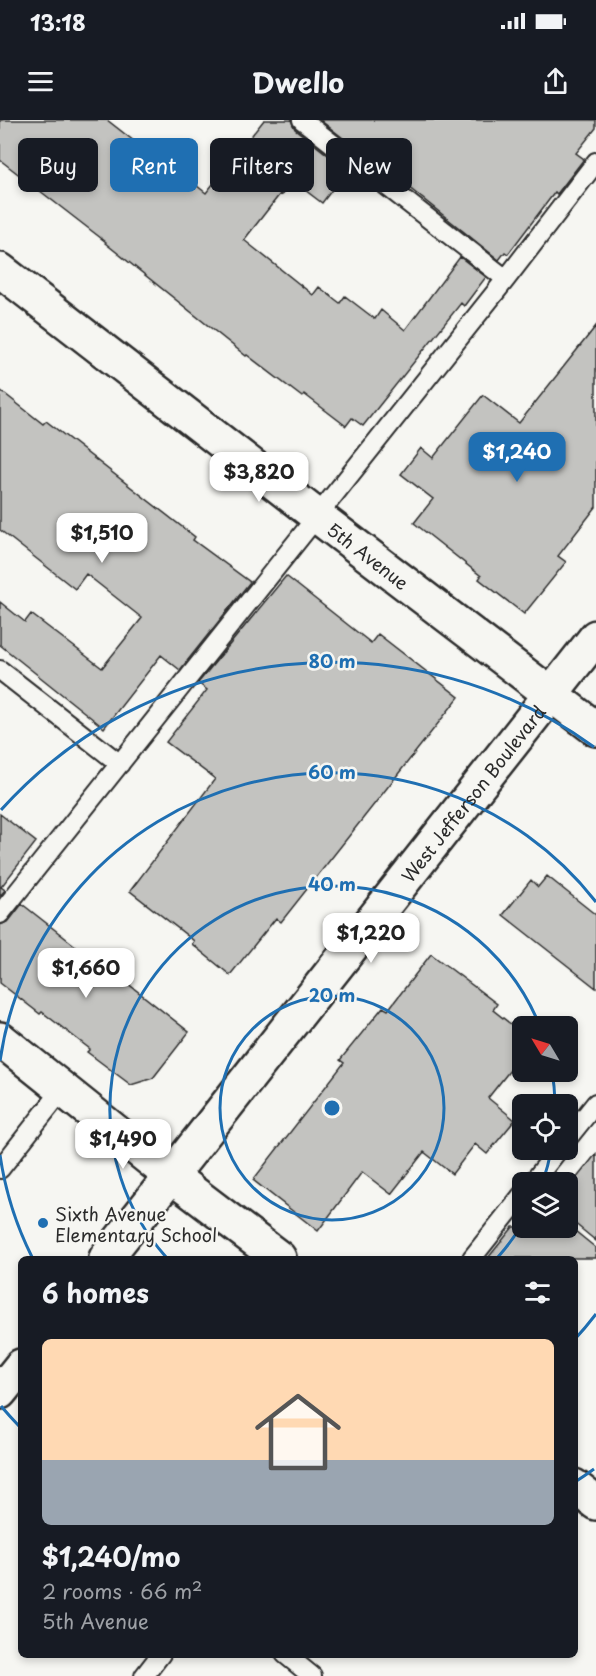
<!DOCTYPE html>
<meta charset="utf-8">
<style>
body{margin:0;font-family:"Playpen Sans",sans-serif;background:#242831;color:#f1f3f6;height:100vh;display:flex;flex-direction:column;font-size:22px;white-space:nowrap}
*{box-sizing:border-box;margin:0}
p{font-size:20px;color:#9ea1a6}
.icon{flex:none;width:33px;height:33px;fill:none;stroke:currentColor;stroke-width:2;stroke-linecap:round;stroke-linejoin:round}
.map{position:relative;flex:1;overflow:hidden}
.details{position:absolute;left:18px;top:1136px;width:560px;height:402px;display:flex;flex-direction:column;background:#171b24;border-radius:9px;box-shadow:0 3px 9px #0003}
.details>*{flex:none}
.hud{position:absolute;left:18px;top:18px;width:561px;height:54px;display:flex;gap:12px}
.needle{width:39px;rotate:308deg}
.tools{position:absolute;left:512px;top:896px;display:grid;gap:12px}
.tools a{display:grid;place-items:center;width:66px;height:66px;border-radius:9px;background:#171b24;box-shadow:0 3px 9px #0003;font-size:30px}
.price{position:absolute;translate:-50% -51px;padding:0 14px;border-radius:12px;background:#fff;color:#222;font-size:20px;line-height:39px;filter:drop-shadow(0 2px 3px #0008)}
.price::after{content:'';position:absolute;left:50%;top:36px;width:18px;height:14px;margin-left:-9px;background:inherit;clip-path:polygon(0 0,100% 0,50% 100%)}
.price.current{background:#1f6fb2;color:#fff}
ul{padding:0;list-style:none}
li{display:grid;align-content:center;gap:12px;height:318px;padding:0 24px}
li+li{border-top:2px solid #363941}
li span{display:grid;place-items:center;height:186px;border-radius:9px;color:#555}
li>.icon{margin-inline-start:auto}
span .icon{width:108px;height:108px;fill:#fffc;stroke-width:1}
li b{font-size:26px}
h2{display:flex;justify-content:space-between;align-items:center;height:72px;padding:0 24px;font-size:26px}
.tag{padding:0 21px;border-radius:9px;background:#171b24;box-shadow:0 3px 9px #0003;font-size:21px;line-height:54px}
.tag.current{background:#1f6fb2;color:#fff}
.status{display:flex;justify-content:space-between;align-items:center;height:42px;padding:0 30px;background:#171b24;direction:ltr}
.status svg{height:16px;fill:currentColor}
header{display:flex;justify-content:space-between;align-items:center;height:78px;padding:0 24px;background:#171b24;font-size:27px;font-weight:700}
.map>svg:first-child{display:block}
.building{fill:#c3c3c0;stroke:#2b2b2b;stroke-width:1.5}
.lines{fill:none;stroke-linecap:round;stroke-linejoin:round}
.service-casing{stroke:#2b2b2b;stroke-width:22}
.minor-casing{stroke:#2b2b2b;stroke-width:38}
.secondary-casing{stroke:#2b2b2b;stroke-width:38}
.service{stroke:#f6f6f2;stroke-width:18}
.minor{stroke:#f6f6f2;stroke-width:33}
.secondary{stroke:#f6f6f2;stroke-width:33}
.ring{fill:none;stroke:#1f6fb2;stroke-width:3}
.poi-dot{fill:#1f6fb2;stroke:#f6f6f2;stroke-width:2}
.labels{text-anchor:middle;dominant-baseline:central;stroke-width:5;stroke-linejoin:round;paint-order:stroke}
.street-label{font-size:18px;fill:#2b2b2b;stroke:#f6f6f2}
.poi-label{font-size:18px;fill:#2b2b2b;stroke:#f6f6f2;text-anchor:start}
.centre{fill:#1f6fb2;stroke:#f6f6f2;stroke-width:3}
.ring-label{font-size:18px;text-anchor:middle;font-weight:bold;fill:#1f6fb2;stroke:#f6f6f2;stroke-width:5;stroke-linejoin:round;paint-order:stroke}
</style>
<div class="status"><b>13:18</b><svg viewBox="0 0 49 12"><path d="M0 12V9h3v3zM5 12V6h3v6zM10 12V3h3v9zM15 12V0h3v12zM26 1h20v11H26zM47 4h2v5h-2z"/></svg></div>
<header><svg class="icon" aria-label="menu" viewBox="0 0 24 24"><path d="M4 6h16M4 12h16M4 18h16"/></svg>Dwello<svg class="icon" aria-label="share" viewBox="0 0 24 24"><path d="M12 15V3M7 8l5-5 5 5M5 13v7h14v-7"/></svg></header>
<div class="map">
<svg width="596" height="1556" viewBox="0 0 596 1556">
<rect width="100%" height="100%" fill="#f6f6f2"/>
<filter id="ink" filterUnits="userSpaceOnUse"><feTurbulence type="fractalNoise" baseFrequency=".0167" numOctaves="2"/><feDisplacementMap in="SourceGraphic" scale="12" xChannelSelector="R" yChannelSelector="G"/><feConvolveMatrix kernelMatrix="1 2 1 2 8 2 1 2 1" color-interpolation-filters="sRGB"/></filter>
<g filter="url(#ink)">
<!-- building -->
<path class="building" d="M0 0H107L180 57 182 54 206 73 264 0H291L295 9 347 50 322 83 293 61 282 75 280 74 244 120 313 175 319 167 340 183 345 176 375 199 381 190 405 210 460 137 486 157 464 186 461 183 363 306 352 298 346 306 304 274 302 277 247 235 246 236 105 123 106 122 0 40Z
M320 0H596V8L576 33 584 39 557 74 555 72 508 134 505 132 499 140 362 30 361 32Z
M596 206V387L558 436 566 442 524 494 479 459 481 456 414 403 433 379 401 354 421 328 433 338 483 275 519 303Z
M0 270 43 304 46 301 195 417 193 420 250 462 180 550 161 535 104 608 0 525V482L25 502 31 494 102 548 142 498 86 454 75 469 0 410Z
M286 456 371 523 378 514 459 577 281 802 276 798 230 855 192 824 194 821 130 771 215 659 166 622 207 570 198 563Z
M0 694 36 722 1 767 5 770 0 776Z
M547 756 596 795V868L503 795 531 760 538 767Z
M22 784 82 831 84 829 189 912 153 958 131 965 87 932 90 929 42 892 40 894 0 863V805L9 801Z
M431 834 497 884 493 890 522 913V935L488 978 515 1000 487 1034 475 1024 452 1054 424 1032 391 1074 362 1052 318 1111 253 1060 344 943 340 940 383 887 388 890Z
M596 1034V1121L567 1097V1070Z
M513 1107H570L596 1128V1138H488Z"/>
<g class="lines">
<!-- service casing -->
<g class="service-casing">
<path id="service" d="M302 0 506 159
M0 550 120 644
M0 794 506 159 596 42
M567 1019 596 983
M0 1049 63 969
M533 1062 559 1029
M472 1138 522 1075
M285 1534 312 1556
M144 1556 161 1534"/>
</g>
<!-- minor casing -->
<g class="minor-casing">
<g id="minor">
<path id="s1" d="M0 150 317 396 596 609"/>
<path d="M0 919 171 1056 279 1138"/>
<path d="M574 1366 596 1383"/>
</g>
</g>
<!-- secondary casing -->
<g class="secondary-casing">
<g id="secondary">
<path id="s2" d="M106 1138 596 517"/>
<path d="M0 1272 21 1246"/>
</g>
</g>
<!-- service -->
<use href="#service" class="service"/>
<!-- minor -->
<use href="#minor" class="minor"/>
<!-- secondary -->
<use href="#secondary" class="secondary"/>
</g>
</g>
<!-- distance rings -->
<g class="ring">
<circle cx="332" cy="988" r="112"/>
<path d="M551 1031A223 223 0 0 1 543 1061M521 1106A223 223 0 0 1 498 1137M166 1137A223 223 0 1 1 539 904M552 951A223 223 0 0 1 555 982"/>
<path d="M596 1194A335 335 0 0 1 575 1219M32 1137A335 335 0 0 1 0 1035M0 941A335 335 0 0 1 596 782"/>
<path d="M594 1349A446 446 0 0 1 575 1362M19 1306A446 446 0 0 1 1 1286M1 690A446 446 0 0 1 594 627"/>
</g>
<!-- markers -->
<circle class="poi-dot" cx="43" cy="1103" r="6"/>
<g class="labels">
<!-- street labels -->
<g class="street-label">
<text stroke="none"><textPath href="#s1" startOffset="466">5th Avenue</textPath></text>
<text stroke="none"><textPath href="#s2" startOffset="592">West Jefferson Boulevard</textPath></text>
</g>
<!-- poi labels -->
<g class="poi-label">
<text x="55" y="1093">Sixth Avenue<tspan x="55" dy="21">Elementary School</tspan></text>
</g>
</g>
<circle cx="332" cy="988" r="9" class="centre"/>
<g class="ring-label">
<text x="332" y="548">80 m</text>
<text x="332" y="659">60 m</text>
<text x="332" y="771">40 m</text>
<text x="332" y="882">20 m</text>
</g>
</svg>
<div class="tools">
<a><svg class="needle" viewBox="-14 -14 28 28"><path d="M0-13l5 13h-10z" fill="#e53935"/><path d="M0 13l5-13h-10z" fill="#9ea1a6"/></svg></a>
<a><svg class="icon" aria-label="locate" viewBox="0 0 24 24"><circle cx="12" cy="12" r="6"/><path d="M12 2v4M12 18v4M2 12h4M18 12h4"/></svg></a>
<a><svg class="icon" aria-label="layers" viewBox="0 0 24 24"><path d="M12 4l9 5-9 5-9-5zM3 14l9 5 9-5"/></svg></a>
</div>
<b class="price current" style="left:517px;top:363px">$1,240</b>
<b class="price" style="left:259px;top:383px">$3,820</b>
<b class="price" style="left:102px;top:444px">$1,510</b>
<b class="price" style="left:371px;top:844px">$1,220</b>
<b class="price" style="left:86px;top:879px">$1,660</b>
<b class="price" style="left:123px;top:1050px">$1,490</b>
<div class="hud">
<a class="tag">Buy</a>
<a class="tag current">Rent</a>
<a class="tag">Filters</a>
<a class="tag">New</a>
</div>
<section class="details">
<h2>6 homes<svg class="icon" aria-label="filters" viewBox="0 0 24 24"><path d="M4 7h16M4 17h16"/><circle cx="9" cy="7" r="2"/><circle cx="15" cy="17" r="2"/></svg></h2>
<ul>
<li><span style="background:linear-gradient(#ffd9b3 65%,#9aa5b1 0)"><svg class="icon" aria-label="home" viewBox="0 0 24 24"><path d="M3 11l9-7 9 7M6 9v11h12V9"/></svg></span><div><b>$1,240/mo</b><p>2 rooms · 66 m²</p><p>5th Avenue</p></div></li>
</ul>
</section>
</div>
